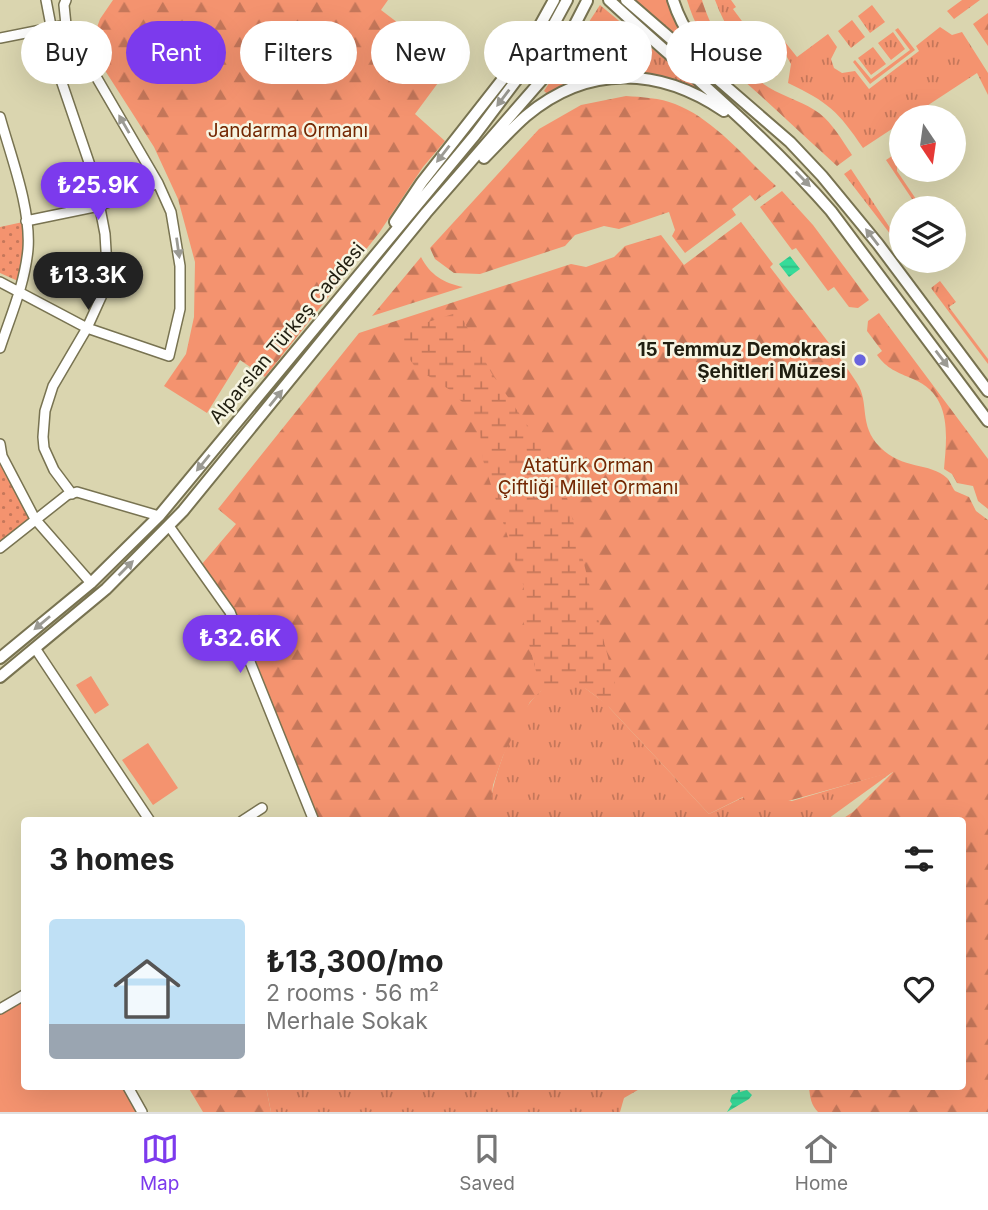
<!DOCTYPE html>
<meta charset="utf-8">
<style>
body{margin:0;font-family:Inter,sans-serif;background:#f6f6f6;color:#222;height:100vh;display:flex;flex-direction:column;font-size:26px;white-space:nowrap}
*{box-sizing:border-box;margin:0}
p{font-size:23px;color:#767676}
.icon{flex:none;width:38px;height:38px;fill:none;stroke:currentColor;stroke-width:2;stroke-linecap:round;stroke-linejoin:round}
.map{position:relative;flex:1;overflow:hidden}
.side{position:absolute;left:21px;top:817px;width:945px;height:273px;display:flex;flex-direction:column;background:#fff;border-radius:7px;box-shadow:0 7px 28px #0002}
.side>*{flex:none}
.banner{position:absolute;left:21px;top:21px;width:947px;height:63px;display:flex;gap:14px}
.needle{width:46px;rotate:167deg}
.tools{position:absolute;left:889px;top:105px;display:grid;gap:14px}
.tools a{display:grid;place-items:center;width:77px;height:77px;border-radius:50%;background:#fff;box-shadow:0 7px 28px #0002;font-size:35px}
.price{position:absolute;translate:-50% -60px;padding:0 16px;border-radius:24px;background:#7c3aed;color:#fff;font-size:23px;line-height:46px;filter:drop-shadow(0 2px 4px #0008)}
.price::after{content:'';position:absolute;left:50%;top:42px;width:21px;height:16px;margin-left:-10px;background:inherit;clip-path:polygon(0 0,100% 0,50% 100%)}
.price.current{background:#222;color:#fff}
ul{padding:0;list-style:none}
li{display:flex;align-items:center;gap:21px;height:175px;padding:0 28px}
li+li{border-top:2px solid #e0e0e0}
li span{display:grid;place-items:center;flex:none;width:196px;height:140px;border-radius:7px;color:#555}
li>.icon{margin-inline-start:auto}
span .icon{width:84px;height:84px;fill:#fffc;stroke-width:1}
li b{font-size:30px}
h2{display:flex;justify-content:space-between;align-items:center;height:84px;padding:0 28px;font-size:30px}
.tag{padding:0 24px;border-radius:32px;background:#fff;box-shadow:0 7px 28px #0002;font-size:24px;line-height:63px}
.tag.current{background:#7c3aed;color:#fff}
.tabs{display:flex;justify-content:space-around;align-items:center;height:98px;border-top:2px solid #e0e0e0;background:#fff;font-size:19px;color:#767676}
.tabs a{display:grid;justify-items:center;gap:4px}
.tabs .current{color:#7c3aed}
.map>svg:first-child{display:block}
.grass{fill:url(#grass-tufts)}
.forest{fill:url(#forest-firs)}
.wetland{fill:url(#wetland-marsh)}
.park{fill:url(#park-dots)}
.pitch{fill:#f4936f}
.water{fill:url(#water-rules)}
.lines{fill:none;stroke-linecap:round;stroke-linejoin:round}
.minor-casing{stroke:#787351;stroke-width:12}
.major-casing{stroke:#787351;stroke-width:14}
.minor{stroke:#fff;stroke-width:9}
.major{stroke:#fff;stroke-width:10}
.oneway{fill:#9b9a93}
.poi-dot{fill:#6964de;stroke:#f7f5e2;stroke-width:2.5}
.labels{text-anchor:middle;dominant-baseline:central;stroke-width:5;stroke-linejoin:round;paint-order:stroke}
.park-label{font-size:19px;fill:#732702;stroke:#f7f5e2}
.street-label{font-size:19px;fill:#201e10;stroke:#f7f5e2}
.poi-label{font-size:19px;font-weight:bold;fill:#201e10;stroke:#f7f5e2;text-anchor:end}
</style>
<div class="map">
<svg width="988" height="1112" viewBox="0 0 988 1112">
<defs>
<pattern id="grass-tufts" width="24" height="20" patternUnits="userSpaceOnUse" patternTransform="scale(1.75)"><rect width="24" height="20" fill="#f4936f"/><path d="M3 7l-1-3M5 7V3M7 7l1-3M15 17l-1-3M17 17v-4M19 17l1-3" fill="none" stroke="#c5775a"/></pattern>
<pattern id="forest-firs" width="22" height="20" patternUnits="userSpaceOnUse" patternTransform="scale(1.75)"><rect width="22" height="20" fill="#f4936f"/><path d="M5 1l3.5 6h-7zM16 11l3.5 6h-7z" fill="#c5775a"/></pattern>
<pattern id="wetland-marsh" width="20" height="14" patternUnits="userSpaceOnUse" patternTransform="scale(1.75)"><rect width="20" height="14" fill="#f4936f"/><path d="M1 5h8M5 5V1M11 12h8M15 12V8" fill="none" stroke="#c5775a"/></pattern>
<pattern id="park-dots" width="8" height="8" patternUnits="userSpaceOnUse" patternTransform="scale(1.75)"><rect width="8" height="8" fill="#f4936f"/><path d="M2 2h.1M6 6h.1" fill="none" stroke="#c5775a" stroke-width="1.8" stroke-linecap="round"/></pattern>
<pattern id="water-rules" width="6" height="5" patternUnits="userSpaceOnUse" patternTransform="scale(1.75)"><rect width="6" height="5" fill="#36db99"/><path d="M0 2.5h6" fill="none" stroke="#2fbc83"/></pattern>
</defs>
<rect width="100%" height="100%" fill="#dad5af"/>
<!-- grass -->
<path class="grass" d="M630 0H668L682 34 696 54Z
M715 0H731L736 7 733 9 765 52 768 50C775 60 780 64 776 77 747 60 726 31 715 0Z
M962 0H980L954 19 947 11Z
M600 5 715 101 669 78 636 73 549 95 544 91Z
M872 5 885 22 870 33 858 16Z
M852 20 865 37 851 48 838 31Z
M940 27 952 35 962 32 988 73V95L977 73 910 117H901V123L863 148C838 111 828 102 788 83L791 64 780 45 785 42 797 57 828 34 837 47 831 59 834 68 842 73 855 71 869 89 919 51 916 46Z
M898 28 915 50 870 84 853 62 855 60 871 79 910 50 895 30Z
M893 32 905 49 891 60 878 43Z
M873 47 886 64 871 75 858 58Z
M901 150V164L897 167V171L922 208H918L886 160Z
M851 169 894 234 901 230V248L844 174Z
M940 281 956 302 949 307 988 359V364L931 288Z
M568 682 581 685 605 703 709 814 744 797 792 801 894 771 825 821H489C487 789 516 709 542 690 550 684 558 683 568 682Z
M266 1087H643L624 1098 620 1112H271Z"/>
<!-- forest -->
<path class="forest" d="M113 0H388L381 10 452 64 415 114 445 141 423 167 379 233 265 377 240 360 207 413 164 386 186 354 194 317 195 262 178 199 154 147 90 47 100 19Z
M687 0H702C713 38 740 72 775 91 789 98 805 103 819 113 833 124 842 140 852 155L837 166C811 142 786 119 761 96 726 64 702 49 687 0Z
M988 13V46L973 24Z
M626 96C642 97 660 98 675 104 714 119 745 158 776 186L755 201 750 195 732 209 736 215 685 253 672 236 675 230 669 212 619 229 604 226 575 235 565 246 480 274 454 273 435 259 430 248 539 129 581 105Z
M782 191 813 225 869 300 858 308 849 307 834 287 828 291 796 248 792 250 760 207Z
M741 222 773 264 770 267C799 305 831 343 857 383 870 403 858 425 880 447 902 470 930 462 947 478 950 481 952 487 955 491L969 497 976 511 988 520V1112H818C811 1105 810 1097 809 1087H962V821H839L853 812 893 772 756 810 743 797 709 814 605 703 581 685 568 682 553 684 541 691 530 702 503 756 493 785 489 821H317L241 622 202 564 236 524 218 509 359 333 571 264 586 267 614 257 625 246 661 235 684 265Z
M421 257C430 275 444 283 463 287L372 316Z
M879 313 988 459V509L978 501 973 486 957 483 952 474 944 469C947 435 952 395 913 379 897 372 887 369 877 355L882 351 867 331 868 321Z
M188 1087H266L271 1112H203Z"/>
<!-- wetland -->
<path class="wetland" d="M459 312 492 374 532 432 564 486 619 700 608 707C587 685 569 675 541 691L523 620 526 601 523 584 483 460 480 433 469 409 450 390 416 368 391 334Z"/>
<!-- park -->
<path class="park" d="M23 222 24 242 18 281 0 273V227Z
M0 457 35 519 0 548Z"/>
<!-- pitch -->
<path class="pitch" d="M91 676 109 705 95 714 76 685Z
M148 743 178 788 153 805 122 760Z
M24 1000V1087H123L137 1112H0V1014Z"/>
<!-- water -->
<path class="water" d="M790 256 800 269 789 277 779 264Z
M725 1087H744L740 1088V1092L747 1090 752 1095 749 1099 727 1112 732 1104 730 1101 732 1095 738 1092 737 1088Z"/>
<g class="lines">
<!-- minor casing -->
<g class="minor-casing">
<path id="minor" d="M46 0 62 83 94 177 105 234 107 267 102 295 87 328 53 386 45 411 43 437 44 448 54 470 72 494
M0 38 66 25
M0 117C11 157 31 208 28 249 25 283 11 315 0 348
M26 221 99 206 158 183
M934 262 936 261
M0 282 87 328 169 356 180 309V266L171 212 158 183 66 25 64 5 66 0
M0 444 2 456 35 519 91 583
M169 526 230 612 314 821
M0 548 67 495 77 492 159 516
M35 648 150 821
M242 821 262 808
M0 1009 24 995
M128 1087 142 1112"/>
</g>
<!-- major casing -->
<g class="major-casing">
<path id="major" d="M609 0C684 69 764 134 831 211L988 421
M626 0 790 142 822 176 878 244 988 391
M673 0C683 32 703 56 726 78
M484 158C498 144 511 129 526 116 588 64 659 67 724 111
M395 222 422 182 528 47 554 0
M0 658 91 583 159 516 475 135 542 46 567 0
M0 677 106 589 183 511 426 213 553 67 587 1"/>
</g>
<!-- minor -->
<use href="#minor" class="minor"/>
<!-- major -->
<use href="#major" class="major"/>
</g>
<!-- one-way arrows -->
<defs><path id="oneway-solid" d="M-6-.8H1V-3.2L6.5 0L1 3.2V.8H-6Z" transform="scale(1.75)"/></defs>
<g class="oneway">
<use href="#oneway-solid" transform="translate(503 98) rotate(127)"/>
<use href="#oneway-solid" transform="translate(124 124) rotate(-120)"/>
<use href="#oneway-solid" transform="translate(443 154) rotate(128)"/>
<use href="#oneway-solid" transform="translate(803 179) rotate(46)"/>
<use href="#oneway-solid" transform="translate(872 237) rotate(-128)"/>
<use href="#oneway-solid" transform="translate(178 248) rotate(82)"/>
<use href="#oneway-solid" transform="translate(942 359) rotate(53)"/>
<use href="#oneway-solid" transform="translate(276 398) rotate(-51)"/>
<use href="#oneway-solid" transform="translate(203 463) rotate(129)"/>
<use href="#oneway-solid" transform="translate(126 568) rotate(-45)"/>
<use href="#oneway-solid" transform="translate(42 623) rotate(140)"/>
</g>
<!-- markers -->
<circle class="poi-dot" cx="860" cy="360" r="7"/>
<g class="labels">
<!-- park labels -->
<g class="park-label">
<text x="288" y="130">Jandarma Ormanı</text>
<text x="588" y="465">Atatürk Orman<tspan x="588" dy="22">Çiftliği Millet Ormanı</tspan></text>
</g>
<!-- street labels -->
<g class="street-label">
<text transform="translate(287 333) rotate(-50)">Alparslan Türkeş Caddesi</text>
</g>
<!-- poi labels -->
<g class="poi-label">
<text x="846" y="349">15 Temmuz Demokrasi<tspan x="846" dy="22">Şehitleri Müzesi</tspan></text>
</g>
</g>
</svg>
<div class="tools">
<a><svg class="needle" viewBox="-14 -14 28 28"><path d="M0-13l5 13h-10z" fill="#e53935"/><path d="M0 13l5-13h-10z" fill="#767676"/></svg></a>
<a><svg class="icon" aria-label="layers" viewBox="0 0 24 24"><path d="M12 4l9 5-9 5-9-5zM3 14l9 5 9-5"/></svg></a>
</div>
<b class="price" style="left:98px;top:222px">₺25.9K</b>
<b class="price current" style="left:88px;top:312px">₺13.3K</b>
<b class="price" style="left:240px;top:675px">₺32.6K</b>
<div class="banner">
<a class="tag">Buy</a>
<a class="tag current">Rent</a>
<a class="tag">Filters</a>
<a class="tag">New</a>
<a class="tag">Apartment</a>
<a class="tag">House</a>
</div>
<section class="side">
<h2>3 homes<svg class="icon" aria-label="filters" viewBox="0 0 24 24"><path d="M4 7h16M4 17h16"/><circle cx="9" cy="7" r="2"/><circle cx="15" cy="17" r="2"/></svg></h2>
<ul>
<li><span style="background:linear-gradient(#bfe0f5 75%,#9aa5b1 0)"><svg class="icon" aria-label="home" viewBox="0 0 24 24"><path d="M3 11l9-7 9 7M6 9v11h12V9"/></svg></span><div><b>₺13,300/mo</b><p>2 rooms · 56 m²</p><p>Merhale Sokak</p></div><svg class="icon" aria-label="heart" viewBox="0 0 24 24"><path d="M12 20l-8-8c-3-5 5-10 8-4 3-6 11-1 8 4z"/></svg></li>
</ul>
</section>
</div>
<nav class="tabs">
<a class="current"><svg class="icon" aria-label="map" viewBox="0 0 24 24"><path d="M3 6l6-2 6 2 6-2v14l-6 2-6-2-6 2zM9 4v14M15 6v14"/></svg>Map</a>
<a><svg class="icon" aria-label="saved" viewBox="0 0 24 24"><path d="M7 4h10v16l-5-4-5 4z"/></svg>Saved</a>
<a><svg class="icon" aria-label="home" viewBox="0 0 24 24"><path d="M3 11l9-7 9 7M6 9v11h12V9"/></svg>Home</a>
</nav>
